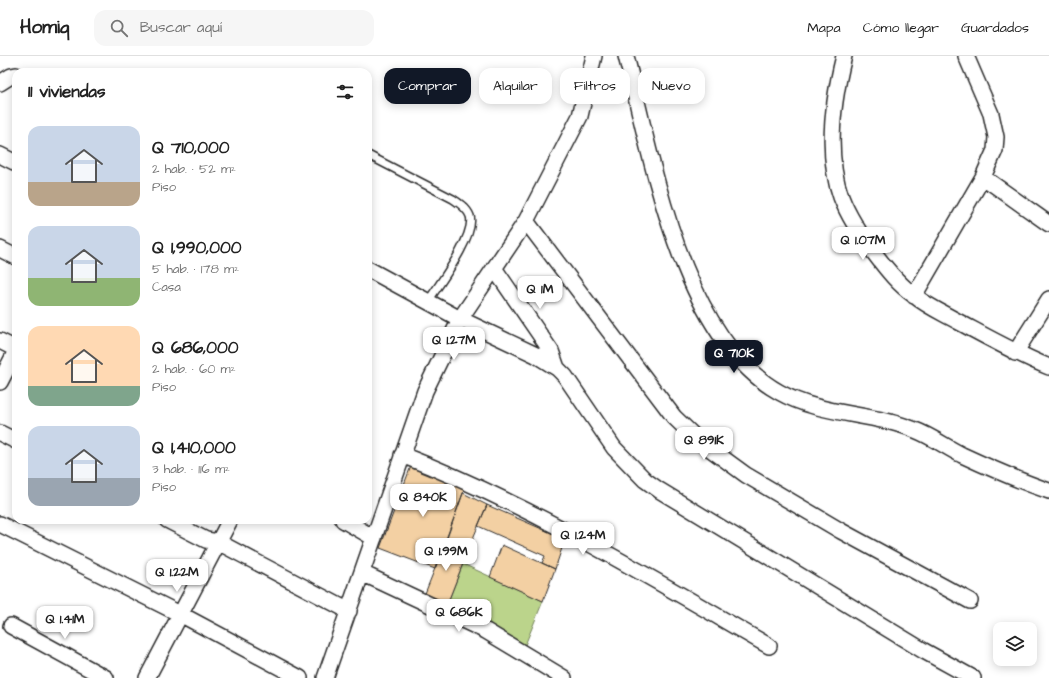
<!DOCTYPE html>
<html lang="es">
<meta charset="utf-8">
<style>
body{margin:0;font-family:"Architects Daughter",sans-serif;background:#f6f6f6;color:#222;height:100vh;display:flex;flex-direction:column;font-size:15px;white-space:nowrap}
*{box-sizing:border-box;margin:0}
p{font-size:13px;color:#767676}
.icon{flex:none;width:22px;height:22px;fill:none;stroke:currentColor;stroke-width:2;stroke-linecap:round;stroke-linejoin:round}
.map{position:relative;flex:1;overflow:hidden}
.panel{position:absolute;left:12px;top:12px;width:360px;height:456px;display:flex;flex-direction:column;background:#fff;border-radius:12px;box-shadow:0 2px 10px #0003}
.panel>*{flex:none}
.top-card{position:absolute;left:384px;top:12px;width:380px;height:36px;display:flex;gap:8px}
.tools{position:absolute;left:993px;top:566px;display:grid;gap:8px}
.tools a{display:grid;place-items:center;width:44px;height:44px;border-radius:8px;background:#fff;box-shadow:0 2px 10px #0003;font-size:20px}
.price{position:absolute;translate:-50% -34px;padding:0 9px;border-radius:8px;background:#fff;color:#222;font-size:13px;line-height:26px;filter:drop-shadow(0 1px 2px #0008)}
.price::after{content:'';position:absolute;left:50%;top:24px;width:12px;height:9px;margin-left:-6px;background:inherit;clip-path:polygon(0 0,100% 0,50% 100%)}
.price.on{background:#111827;color:#fff}
ul{padding:0;list-style:none}
li{display:flex;align-items:center;gap:12px;height:100px;padding:0 16px}
li span{display:grid;place-items:center;flex:none;width:112px;height:80px;border-radius:12px;color:#555}
li>.icon{margin-inline-start:auto}
span .icon{width:48px;height:48px;fill:#fffc;stroke-width:1}
li b{font-size:17px}
h2{display:flex;justify-content:space-between;align-items:center;height:48px;padding:0 16px;font-size:17px}
.chip{padding:0 14px;border-radius:12px;background:#fff;box-shadow:0 2px 10px #0003;font-size:14px;line-height:36px}
.chip.on{background:#111827;color:#fff}
header{display:flex;align-items:center;gap:24px;box-sizing:border-box;height:56px;padding:0 20px;background:#fff;border-bottom:1px solid #e0e0e0}
header strong{font-size:19px}
nav{display:flex;gap:22px;margin-inline-start:auto;font-size:14px}
.search{width:280px;height:36px;background:#f6f6f6;display:flex;align-items:center;gap:10px;box-sizing:border-box;padding:0 14px;border-radius:12px;color:#767676;font-size:15px}
.map>svg:first-child{display:block}
.green{fill:#bbd48b;stroke:#73805b}
.building{fill:#f3d0a3;stroke:#2b2b2b}
.lines{fill:none;stroke-linecap:round;stroke-linejoin:round}
.lane-casing{stroke:#2b2b2b;stroke-width:10}
.street-casing{stroke:#2b2b2b;stroke-width:18}
.lane{stroke:#fff;stroke-width:7}
.street{stroke:#fff;stroke-width:15}
</style>
<header>
<strong>Homiq</strong>
<div class="search"><svg class="icon" aria-label="search" viewBox="0 0 24 24"><circle cx="10" cy="10" r="6"/><path d="M15 15l6 6"/></svg>Buscar aquí</div>
<nav><a>Mapa</a><a>Cómo llegar</a><a>Guardados</a></nav>
</header>
<div class="map">
<svg width="1049" height="622" viewBox="0 0 1049 622">
<rect width="100%" height="100%" fill="#fff"/>
<filter id="ink" filterUnits="userSpaceOnUse"><feTurbulence type="fractalNoise" baseFrequency=".025" numOctaves="2"/><feDisplacementMap in="SourceGraphic" scale="8" xChannelSelector="R" yChannelSelector="G"/><feConvolveMatrix kernelMatrix="1 2 1 2 8 2 1 2 1" color-interpolation-filters="sRGB"/></filter>
<g filter="url(#ink)">
<!-- green -->
<path class="green" d="M463 508 543 545 525 589 446 551Z"/>
<!-- building -->
<path class="building" d="M411 410 465 432 435 513 380 492Z
M463 437 487 449 469 492 447 482Z
M487 449 565 483 555 513 542 507 545 500 478 470Z
M447 482 469 492 446 551 424 540Z
M502 489 555 513 543 545 490 521Z"/>
<g class="lines">
<!-- lane casing -->
<g class="lane-casing">
<path id="lane" d="M368 99 453 143C459 147 467 152 470 160 476 179 440 227 429 244"/>
</g>
<!-- street casing -->
<g class="street-casing">
<path id="street" d="M626 0C652 102 681 281 779 336 821 360 871 356 915 374 931 380 946 391 962 399 990 412 1020 425 1049 435
M844 0C833 44 825 97 841 141 849 162 862 181 875 198 887 214 899 229 915 240 927 250 943 257 957 265 987 281 1017 298 1049 311
M0 27 11 20 16 19
M0 99 16 107
M983 121 1049 168
M526 165 674 361 698 384 746 419 841 475 970 545
M0 193 16 201
M494 212 551 295 557 312
M368 213 460 263 536 299 557 312 565 320 614 392 645 424 659 434 924 595 973 622
M914 240 983 121 995 94 996 81 991 58 966 0
M0 285 16 293
M1015 297 1049 243
M0 326 16 295
M0 377 16 385
M402 399C531 449 649 521 769 590
M167 464 206 484 218 486 349 555
M343 464 374 482
M0 468 180 558 300 622
M362 517 486 575 564 622
M11 570 106 622
M147 622 230 464
M325 622 425 335 460 263 526 165 580 60 594 0"/>
</g>
<!-- lane -->
<use href="#lane" class="lane"/>
<!-- street -->
<use href="#street" class="street"/>
</g>
</g>
</svg>
<div class="tools">
<a><svg class="icon" aria-label="layers" viewBox="0 0 24 24"><path d="M12 4l9 5-9 5-9-5zM3 14l9 5 9-5"/></svg></a>
</div>
<b class="price" style="left:863px;top:205px">Q 1.07M</b>
<b class="price" style="left:540px;top:254px">Q 1M</b>
<b class="price" style="left:454px;top:305px">Q 1.27M</b>
<b class="price on" style="left:734px;top:318px">Q 710K</b>
<b class="price" style="left:704px;top:405px">Q 891K</b>
<b class="price" style="left:423px;top:462px">Q 840K</b>
<b class="price" style="left:583px;top:500px">Q 1.24M</b>
<b class="price" style="left:446px;top:516px">Q 1.99M</b>
<b class="price" style="left:177px;top:537px">Q 1.22M</b>
<b class="price" style="left:459px;top:577px">Q 686K</b>
<b class="price" style="left:65px;top:584px">Q 1.41M</b>
<div class="top-card">
<a class="chip on">Comprar</a>
<a class="chip">Alquilar</a>
<a class="chip">Filtros</a>
<a class="chip">Nuevo</a>
</div>
<section class="panel">
<h2>11 viviendas<svg class="icon" aria-label="filters" viewBox="0 0 24 24"><path d="M4 7h16M4 17h16"/><circle cx="9" cy="7" r="2"/><circle cx="15" cy="17" r="2"/></svg></h2>
<ul>
<li><span style="background:linear-gradient(#c9d6e8 70%,#b9a48a 0)"><svg class="icon" aria-label="home" viewBox="0 0 24 24"><path d="M3 11l9-7 9 7M6 9v11h12V9"/></svg></span><div><b>Q 710,000</b><p>2 hab. · 52 m²</p><p>Piso</p></div></li>
<li><span style="background:linear-gradient(#c9d6e8 65%,#8fb573 0)"><svg class="icon" aria-label="home" viewBox="0 0 24 24"><path d="M3 11l9-7 9 7M6 9v11h12V9"/></svg></span><div><b>Q 1,990,000</b><p>5 hab. · 178 m²</p><p>Casa</p></div></li>
<li><span style="background:linear-gradient(#ffd9b3 75%,#7fa58c 0)"><svg class="icon" aria-label="home" viewBox="0 0 24 24"><path d="M3 11l9-7 9 7M6 9v11h12V9"/></svg></span><div><b>Q 686,000</b><p>2 hab. · 60 m²</p><p>Piso</p></div></li>
<li><span style="background:linear-gradient(#c9d6e8 65%,#9aa5b1 0)"><svg class="icon" aria-label="home" viewBox="0 0 24 24"><path d="M3 11l9-7 9 7M6 9v11h12V9"/></svg></span><div><b>Q 1,410,000</b><p>3 hab. · 116 m²</p><p>Piso</p></div></li>
</ul>
</section>
</div>
